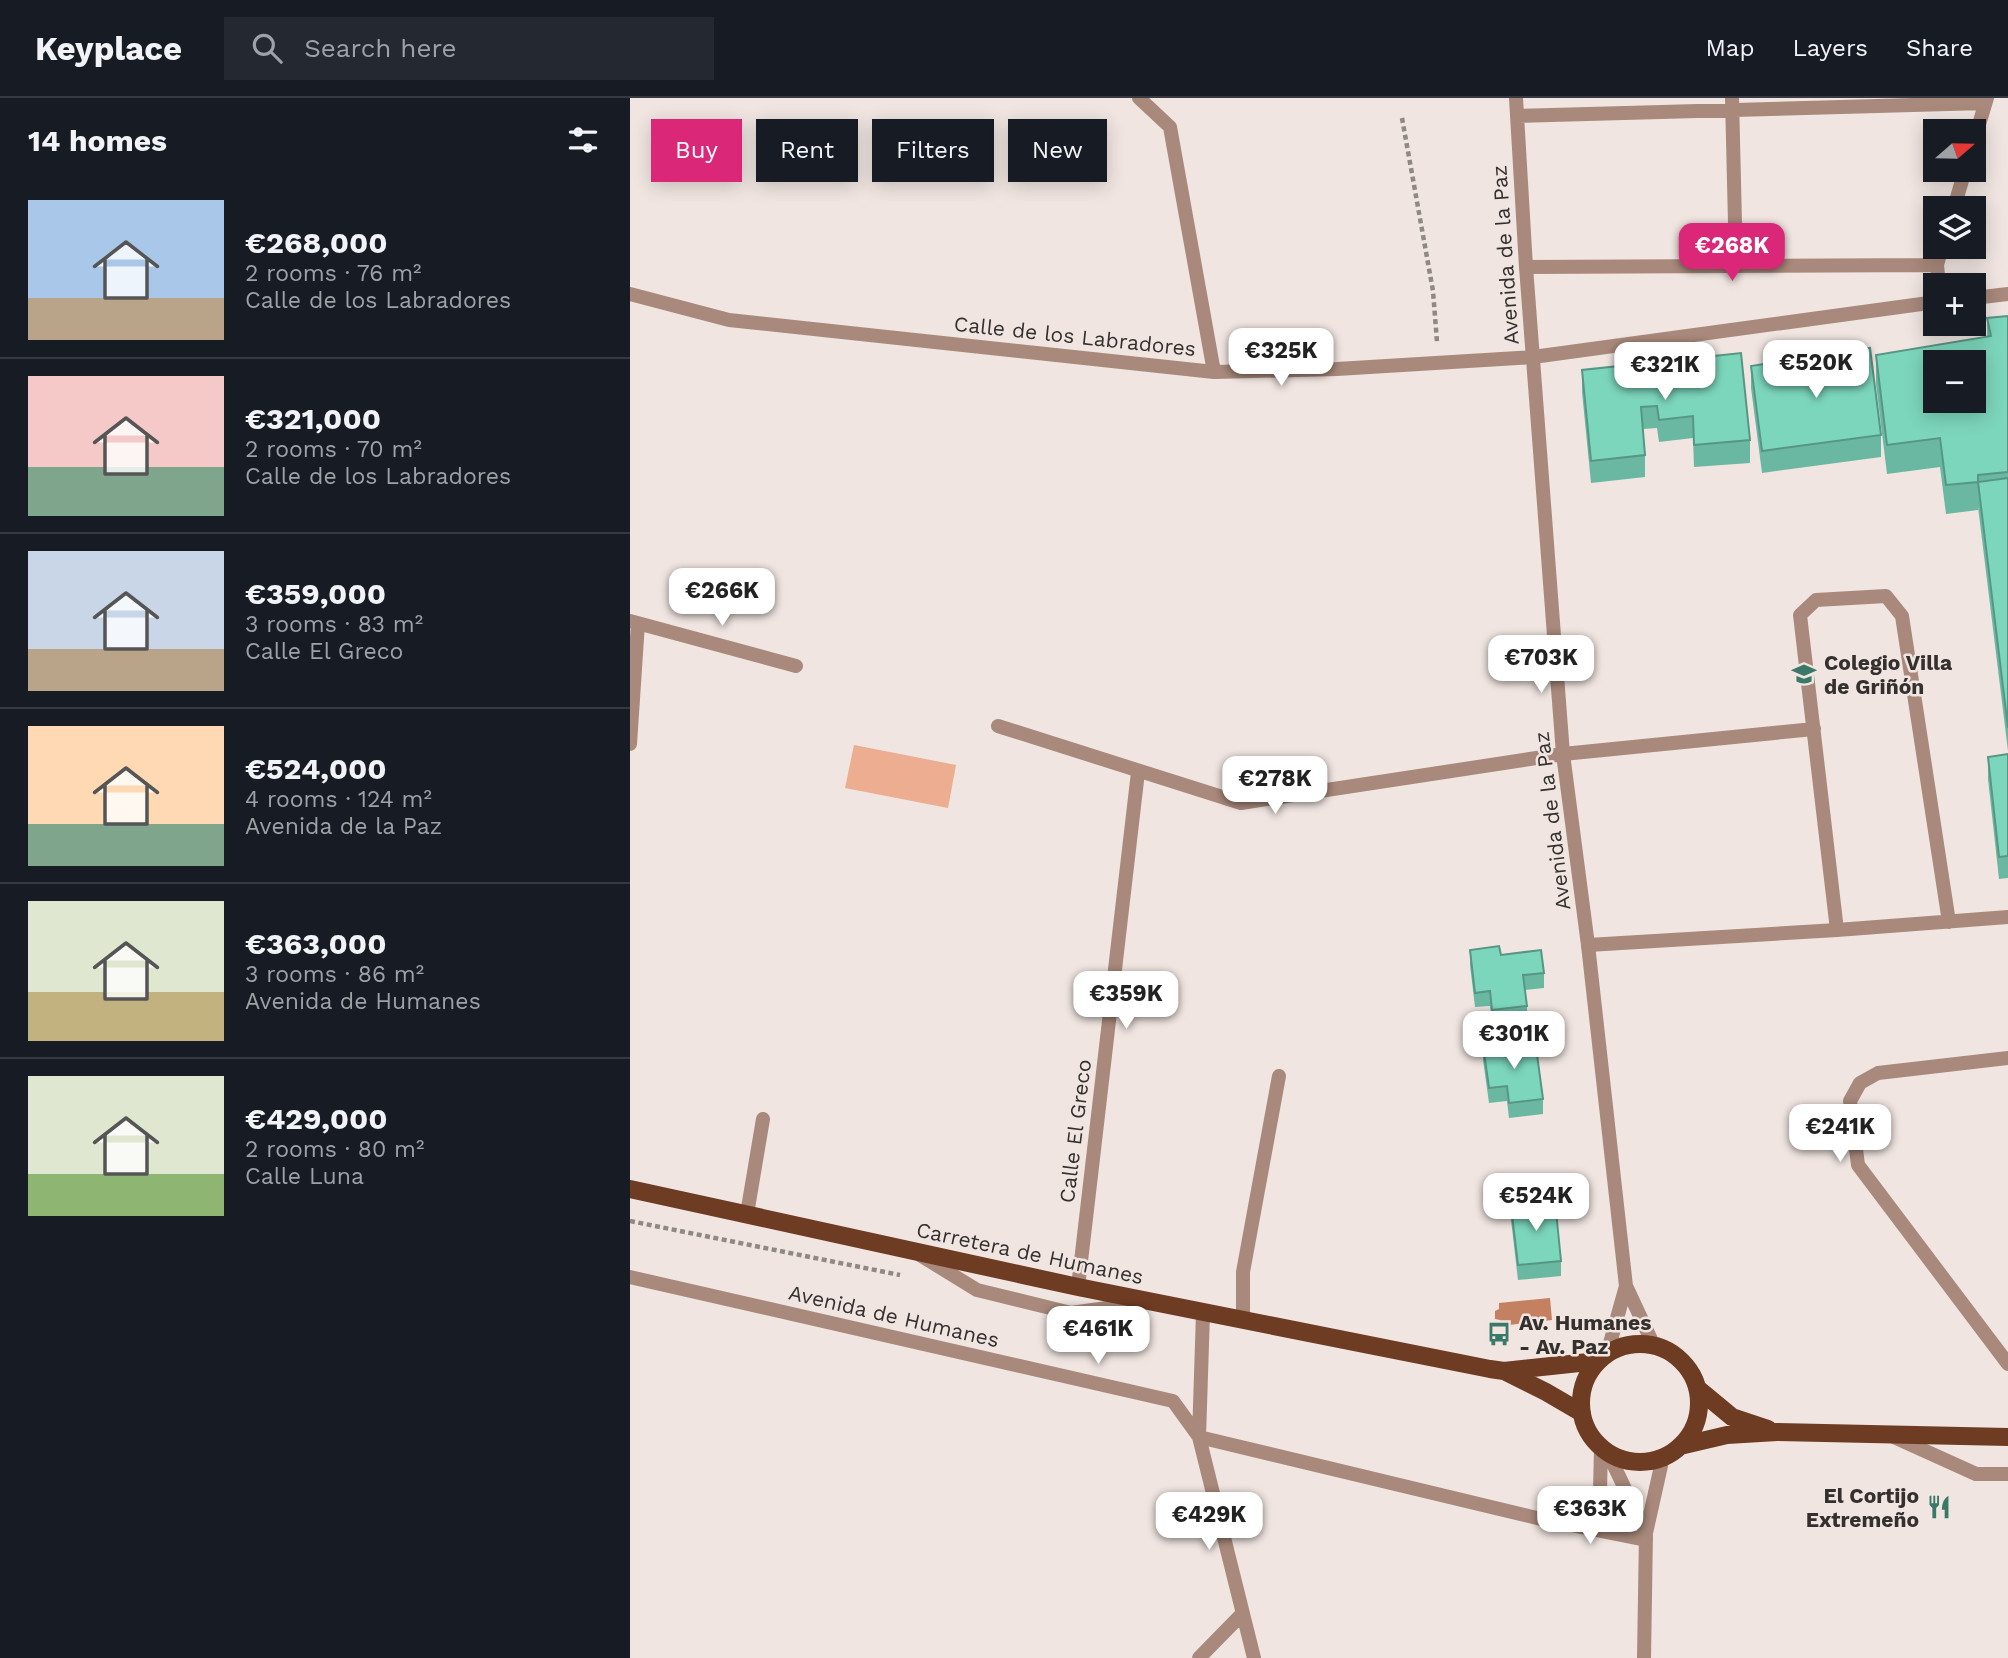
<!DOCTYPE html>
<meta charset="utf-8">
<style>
body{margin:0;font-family:"Work Sans",sans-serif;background:#242831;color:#f1f3f6;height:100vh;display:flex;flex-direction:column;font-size:26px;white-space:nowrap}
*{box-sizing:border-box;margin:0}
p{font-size:23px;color:#9ea1a6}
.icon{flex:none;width:38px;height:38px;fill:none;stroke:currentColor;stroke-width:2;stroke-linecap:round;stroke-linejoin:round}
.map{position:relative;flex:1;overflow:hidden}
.side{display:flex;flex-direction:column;background:#171b24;width:630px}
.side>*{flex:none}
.banner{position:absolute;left:21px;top:21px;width:665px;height:63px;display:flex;gap:14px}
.needle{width:46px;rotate:70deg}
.tools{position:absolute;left:1293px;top:21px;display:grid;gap:14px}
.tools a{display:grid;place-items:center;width:63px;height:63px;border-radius:0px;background:#171b24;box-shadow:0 4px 18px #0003;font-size:35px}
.price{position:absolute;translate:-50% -60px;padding:0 16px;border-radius:14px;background:#fff;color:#222;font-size:23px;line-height:46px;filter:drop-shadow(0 2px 4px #0008)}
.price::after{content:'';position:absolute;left:50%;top:42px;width:21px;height:16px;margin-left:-10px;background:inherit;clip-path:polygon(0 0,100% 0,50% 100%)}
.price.selected{background:#db2777;color:#fff}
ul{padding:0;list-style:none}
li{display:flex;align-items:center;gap:21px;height:175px;padding:0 28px}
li+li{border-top:2px solid #363941}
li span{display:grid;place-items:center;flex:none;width:196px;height:140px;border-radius:0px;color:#555}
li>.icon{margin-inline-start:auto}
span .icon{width:84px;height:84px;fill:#fffc;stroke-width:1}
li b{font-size:30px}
h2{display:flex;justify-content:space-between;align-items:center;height:84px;padding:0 28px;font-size:30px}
.chip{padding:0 24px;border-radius:0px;background:#171b24;box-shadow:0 4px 18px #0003;font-size:24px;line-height:63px}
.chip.selected{background:#db2777;color:#fff}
header{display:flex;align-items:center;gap:42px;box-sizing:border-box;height:98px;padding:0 35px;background:#171b24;border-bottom:2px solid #363941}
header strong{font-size:33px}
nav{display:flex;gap:38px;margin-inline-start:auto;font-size:24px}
.search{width:490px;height:63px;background:#242831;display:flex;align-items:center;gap:18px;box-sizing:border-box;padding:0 24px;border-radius:0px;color:#9ea1a6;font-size:26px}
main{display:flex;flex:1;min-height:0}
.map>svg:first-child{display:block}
.grass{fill:#ecad91}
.water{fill:#c48162}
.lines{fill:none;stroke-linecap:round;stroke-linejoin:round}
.path{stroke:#908885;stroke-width:4.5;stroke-dasharray:5 3.5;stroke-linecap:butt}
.lane{stroke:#a8897b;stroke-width:14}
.street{stroke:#a8897b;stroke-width:14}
.primary{stroke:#6e3b23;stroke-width:18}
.wall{fill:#6bb8a2}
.building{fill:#7cd6bc;stroke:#579684;stroke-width:2;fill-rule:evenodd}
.labels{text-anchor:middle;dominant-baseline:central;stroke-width:5;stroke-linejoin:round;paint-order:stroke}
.street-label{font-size:21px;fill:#34302e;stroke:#f0e5e1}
.poi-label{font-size:21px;font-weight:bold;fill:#34302e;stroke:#f0e5e1;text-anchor:start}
</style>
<header>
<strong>Keyplace</strong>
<div class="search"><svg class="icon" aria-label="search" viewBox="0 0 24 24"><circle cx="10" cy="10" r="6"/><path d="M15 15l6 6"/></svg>Search here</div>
<nav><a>Map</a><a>Layers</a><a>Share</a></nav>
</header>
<main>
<section class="side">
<h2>14 homes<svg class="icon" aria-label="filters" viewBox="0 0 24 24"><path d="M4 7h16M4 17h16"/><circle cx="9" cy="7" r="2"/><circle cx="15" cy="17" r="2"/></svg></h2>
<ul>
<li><span style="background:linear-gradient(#a9c7e8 70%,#b9a48a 0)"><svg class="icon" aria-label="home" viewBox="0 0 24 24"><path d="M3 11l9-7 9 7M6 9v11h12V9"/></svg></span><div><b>€268,000</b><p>2 rooms · 76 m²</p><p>Calle de los Labradores</p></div></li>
<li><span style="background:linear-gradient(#f6c9c9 65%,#7fa58c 0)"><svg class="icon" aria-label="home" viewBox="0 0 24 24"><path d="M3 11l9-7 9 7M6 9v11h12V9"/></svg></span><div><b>€321,000</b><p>2 rooms · 70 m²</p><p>Calle de los Labradores</p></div></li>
<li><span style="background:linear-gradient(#c9d6e8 70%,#b9a48a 0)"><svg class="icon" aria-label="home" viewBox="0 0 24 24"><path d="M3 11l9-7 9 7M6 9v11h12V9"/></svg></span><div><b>€359,000</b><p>3 rooms · 83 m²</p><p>Calle El Greco</p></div></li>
<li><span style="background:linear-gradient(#ffd9b3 70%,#7fa58c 0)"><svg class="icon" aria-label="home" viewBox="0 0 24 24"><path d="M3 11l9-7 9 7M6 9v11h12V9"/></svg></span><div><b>€524,000</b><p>4 rooms · 124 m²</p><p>Avenida de la Paz</p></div></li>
<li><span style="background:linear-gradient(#dfe7d0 65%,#c2b280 0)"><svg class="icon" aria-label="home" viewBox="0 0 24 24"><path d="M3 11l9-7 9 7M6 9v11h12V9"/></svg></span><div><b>€363,000</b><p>3 rooms · 86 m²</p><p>Avenida de Humanes</p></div></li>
<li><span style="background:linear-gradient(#dfe7d0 70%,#8fb573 0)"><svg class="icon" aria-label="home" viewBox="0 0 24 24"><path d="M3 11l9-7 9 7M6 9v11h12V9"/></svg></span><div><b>€429,000</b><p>2 rooms · 80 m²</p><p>Calle Luna</p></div></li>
</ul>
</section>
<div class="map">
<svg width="1378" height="1560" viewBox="0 0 1378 1560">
<rect width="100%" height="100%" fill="#f0e5e1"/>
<!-- grass -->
<path class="grass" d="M224 647 326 667 318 710 215 690Z"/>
<!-- water -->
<path class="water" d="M920 1200 922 1222 871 1228 870 1222 865 1221V1213L869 1211V1205Z"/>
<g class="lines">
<!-- path -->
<path class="path" d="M772 20 803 193 807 244
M0 1123 270 1177"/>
<!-- lane -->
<path class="lane" d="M933 656 1184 631
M1207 832 1170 517 1186 502 1256 498 1272 518 1319 824
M958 847 1207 832 1378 819
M117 1116 133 1021
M290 1157 347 1192 441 1215 512 1205
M613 1222V1174L649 978
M1262 1338 1346 1376H1378"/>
<!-- street -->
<path class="street" d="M509 0 540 29 584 274
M886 0 896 169 933 656 958 847 996 1188 1024 1248
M1102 0 1106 167
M887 18 1355 5
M1344 43 1357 0
M1324 110 1335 72
M896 169 1307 167
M1309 187 1307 167 1312 149
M0 196 99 222 584 274 707 271 903 259 1306 204
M1344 200 1378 196
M0 523 166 568
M368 628 611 705 933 656
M0 646 8 525
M1378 960 1248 975 1230 985 1220 1003 1228 1067 1378 1266
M0 1179 543 1303 569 1339 911 1421 1016 1442
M448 1189 508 674
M573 1215 569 1339 624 1560
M977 1256 996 1188
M978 1355 1016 1435
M919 1419 952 1413 970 1393 971 1350
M569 1560 613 1515
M1014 1560 1016 1435 1033 1359"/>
<!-- primary -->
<path class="primary" d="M0 1091 448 1189 860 1271 874 1273 968 1263
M951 1305a59 59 0 1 1 118 0a59 59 0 1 1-118 0Z
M874 1273 916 1294 952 1315
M1067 1290 1102 1319 1138 1331
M1050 1348 1097 1337 1147 1334 1378 1339"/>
</g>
<!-- wall -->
<path class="wall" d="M1378 218V653L1348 409V412L1316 416 1310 369 1257 376 1246 286V257L1357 239V220Z
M1121 268 1251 337V359L1132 375 1121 290Z
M952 272 1120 342V365L1064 369 1063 340 1029 344 1027 330 1013 331 1015 357V379L961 385 952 294Z
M1378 656V780L1369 781 1358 681V659Z
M840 852 871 857 914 875V890L895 892 897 908V923L862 927 860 908 845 909 840 867Z
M853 947 888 951 913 1001V1016L879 1020 877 1003 859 1005 853 962Z
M881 1108 931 1163V1178L888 1182 881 1122Z"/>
<!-- building -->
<path class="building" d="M1378 218V374L1348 377V384L1316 387 1310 340 1257 347 1246 257 1361 238 1357 220ZM1306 264H1344V303H1306Z
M1240 250 1251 337 1132 353 1121 268Z
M1111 255 1120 342 1064 347 1063 318 1029 322 1027 308 1011 309 1015 357 961 363 952 272Z
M1378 380V630L1348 384Z
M1378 656V758L1369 759 1358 659Z
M869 848 871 857 911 852 914 875 893 877 897 908 862 912 860 893 845 895 840 852Z
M886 943 888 951 906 949 913 1001 879 1005 877 988 859 990 853 947Z
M925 1103 931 1163 888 1167 881 1108Z"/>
<!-- icons -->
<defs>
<g id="school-bare" transform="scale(1.89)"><path d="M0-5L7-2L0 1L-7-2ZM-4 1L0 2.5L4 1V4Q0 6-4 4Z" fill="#3a7968" stroke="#f0e5e1" stroke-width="2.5" paint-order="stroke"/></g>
<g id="bus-bare" transform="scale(1.89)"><path d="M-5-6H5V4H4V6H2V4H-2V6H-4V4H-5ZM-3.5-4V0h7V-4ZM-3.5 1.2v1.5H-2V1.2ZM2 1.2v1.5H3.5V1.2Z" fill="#3a7968" stroke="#f0e5e1" stroke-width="2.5" paint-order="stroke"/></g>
<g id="restaurant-bare" transform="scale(1.89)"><path d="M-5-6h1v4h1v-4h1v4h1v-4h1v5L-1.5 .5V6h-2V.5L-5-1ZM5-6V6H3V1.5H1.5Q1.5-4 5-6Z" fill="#3a7968" stroke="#f0e5e1" stroke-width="2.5" paint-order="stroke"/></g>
</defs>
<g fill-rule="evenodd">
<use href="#school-bare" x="1174" y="576"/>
<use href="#bus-bare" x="869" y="1236"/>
<use href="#restaurant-bare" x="1309" y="1409"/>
</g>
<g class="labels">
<!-- street labels -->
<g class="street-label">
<text transform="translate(875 157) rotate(-94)">Avenida de la Paz</text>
<text transform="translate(445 238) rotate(6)">Calle de los Labradores</text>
<text transform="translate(922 723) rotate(-97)">Avenida de la Paz</text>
<text transform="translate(445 1033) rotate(-83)">Calle El Greco</text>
<text transform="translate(400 1155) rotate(12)">Carretera de Humanes</text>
<text transform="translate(264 1218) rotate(13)">Avenida de Humanes</text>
</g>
<!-- poi labels -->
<g class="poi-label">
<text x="1194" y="564">Colegio Villa<tspan x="1194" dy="24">de Griñón</tspan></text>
<text x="889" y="1224">Av. Humanes<tspan x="889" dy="24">- Av. Paz</tspan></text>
<text x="1289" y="1397" text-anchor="end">El Cortijo<tspan x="1289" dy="24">Extremeño</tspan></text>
</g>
</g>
</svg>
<div class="tools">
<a><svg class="needle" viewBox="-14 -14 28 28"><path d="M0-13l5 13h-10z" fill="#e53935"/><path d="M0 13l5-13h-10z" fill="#9ea1a6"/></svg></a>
<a><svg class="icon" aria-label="layers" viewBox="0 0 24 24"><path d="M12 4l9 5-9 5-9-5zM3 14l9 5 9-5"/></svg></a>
<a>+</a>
<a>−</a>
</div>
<b class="price selected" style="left:1102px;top:185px">€268K</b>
<b class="price" style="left:651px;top:290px">€325K</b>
<b class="price" style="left:1186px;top:302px">€520K</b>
<b class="price" style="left:1035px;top:304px">€321K</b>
<b class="price" style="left:92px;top:530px">€266K</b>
<b class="price" style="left:911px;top:597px">€703K</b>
<b class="price" style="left:645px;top:718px">€278K</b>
<b class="price" style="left:496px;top:933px">€359K</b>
<b class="price" style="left:884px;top:973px">€301K</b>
<b class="price" style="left:1210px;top:1066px">€241K</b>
<b class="price" style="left:906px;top:1135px">€524K</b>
<b class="price" style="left:468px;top:1268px">€461K</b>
<b class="price" style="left:960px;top:1448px">€363K</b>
<b class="price" style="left:579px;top:1454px">€429K</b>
<div class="banner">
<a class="chip selected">Buy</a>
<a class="chip">Rent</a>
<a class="chip">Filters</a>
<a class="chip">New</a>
</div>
</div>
</main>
